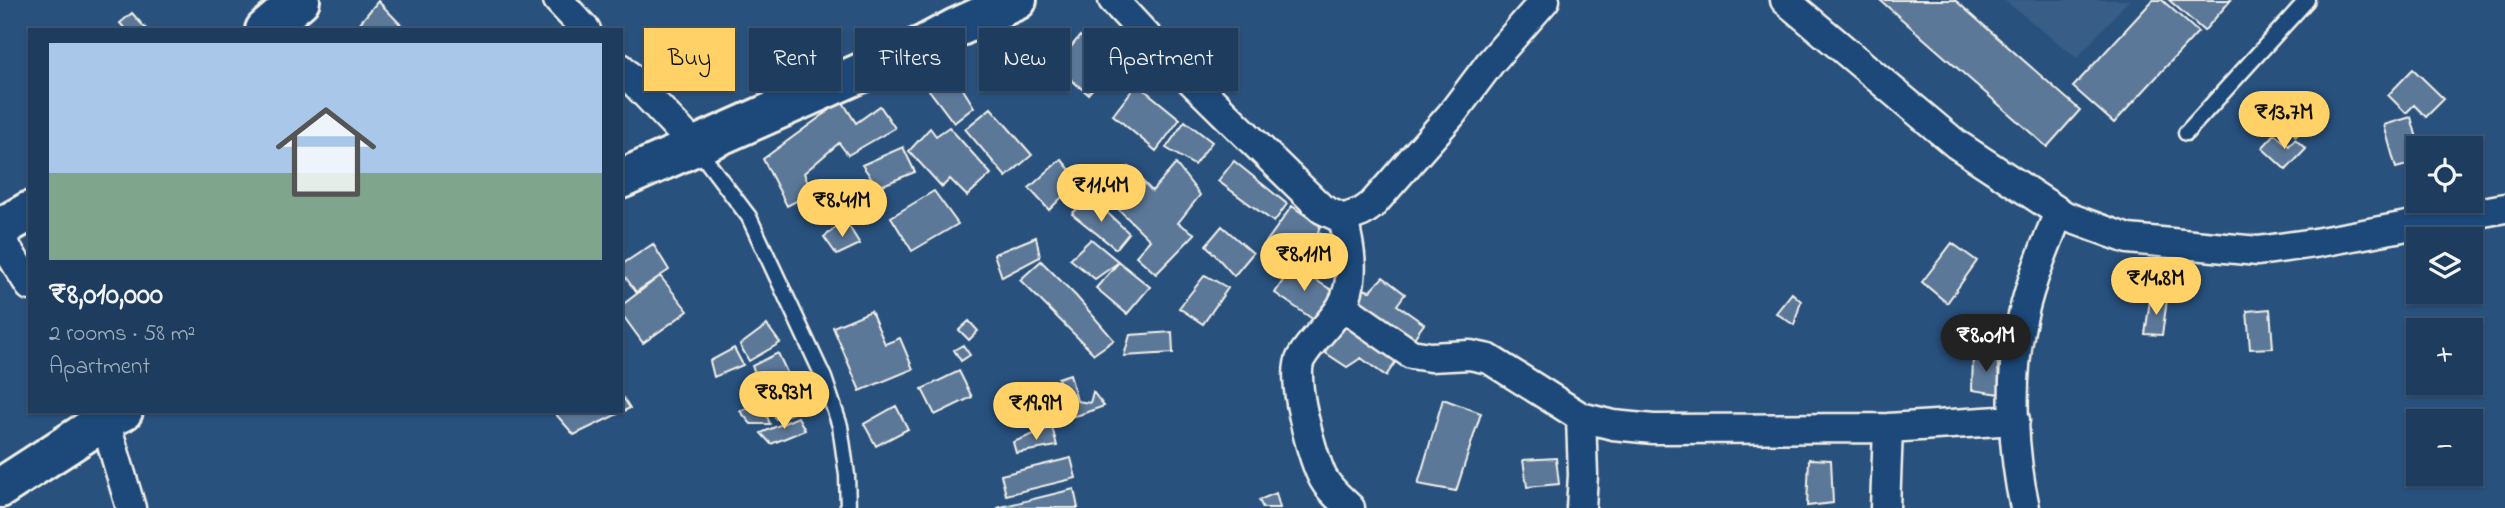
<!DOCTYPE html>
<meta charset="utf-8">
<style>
body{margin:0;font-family:"Indie Flower",sans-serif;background:#2b4867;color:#f1f3f6;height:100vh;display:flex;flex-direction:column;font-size:26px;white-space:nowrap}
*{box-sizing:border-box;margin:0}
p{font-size:23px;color:#a1aebc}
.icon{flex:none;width:38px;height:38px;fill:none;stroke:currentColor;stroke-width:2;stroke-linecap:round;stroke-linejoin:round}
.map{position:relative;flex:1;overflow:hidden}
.panel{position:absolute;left:28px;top:28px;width:595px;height:385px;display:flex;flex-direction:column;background:#1e3d5e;border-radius:0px;box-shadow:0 2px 5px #0004,0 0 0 2px #3c5673}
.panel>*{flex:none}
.hud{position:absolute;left:644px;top:28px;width:665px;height:63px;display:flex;gap:14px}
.controls{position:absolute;left:2406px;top:136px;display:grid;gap:14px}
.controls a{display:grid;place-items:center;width:77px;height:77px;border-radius:0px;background:#1e3d5e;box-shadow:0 2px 5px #0004,0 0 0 2px #3c5673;font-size:35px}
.price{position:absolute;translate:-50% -60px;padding:0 16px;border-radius:24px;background:#ffd166;color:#111;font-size:23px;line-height:46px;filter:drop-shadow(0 2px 4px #0008)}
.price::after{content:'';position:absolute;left:50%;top:42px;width:21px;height:16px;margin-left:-10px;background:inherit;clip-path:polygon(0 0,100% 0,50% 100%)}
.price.on{background:#222;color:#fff}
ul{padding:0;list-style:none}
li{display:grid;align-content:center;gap:14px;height:371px;padding:0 21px}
li span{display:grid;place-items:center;height:217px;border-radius:0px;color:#555}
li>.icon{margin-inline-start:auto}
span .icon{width:126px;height:126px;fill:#fffc;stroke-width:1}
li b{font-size:30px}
.chip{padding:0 24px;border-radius:0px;background:#1e3d5e;box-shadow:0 2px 5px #0004,0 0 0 2px #3c5673;font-size:24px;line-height:63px}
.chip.on{background:#ffd166;color:#111}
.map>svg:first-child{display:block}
.built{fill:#375d86}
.building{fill:#5b7899;stroke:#f4f1e8;stroke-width:2}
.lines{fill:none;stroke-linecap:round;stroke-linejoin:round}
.lane-casing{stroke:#f4f1e8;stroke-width:19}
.street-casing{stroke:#f4f1e8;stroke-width:33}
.secondary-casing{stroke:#f4f1e8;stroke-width:44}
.primary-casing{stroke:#f4f1e8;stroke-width:44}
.lane{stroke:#1f4a7a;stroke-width:14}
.street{stroke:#1f4a7a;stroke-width:28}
.secondary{stroke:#1f4a7a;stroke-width:38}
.primary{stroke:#1f4a7a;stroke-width:38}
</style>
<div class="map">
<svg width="2505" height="508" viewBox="0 0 2505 508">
<rect width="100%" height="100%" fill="#28517e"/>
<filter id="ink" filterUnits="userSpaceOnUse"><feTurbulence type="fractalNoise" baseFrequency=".0143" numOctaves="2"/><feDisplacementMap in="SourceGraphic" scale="14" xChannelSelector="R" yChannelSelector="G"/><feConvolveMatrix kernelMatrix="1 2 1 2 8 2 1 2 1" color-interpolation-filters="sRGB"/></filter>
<g filter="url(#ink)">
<!-- built -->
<path class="built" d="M2004 0H2129L2077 58Z"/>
<!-- building -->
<path class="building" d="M1880 0H1955L2080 110 2047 147Z
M2153 0H2162L2198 32 2114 123 2073 87Z
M2169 0H2231L2204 31Z
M378 1 406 30H354Z
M132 13 147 30H126L120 23Z
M1026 30 1040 51 999 84 979 55Z
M1080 36 1113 65 1088 94 1055 66Z
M946 62 974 107 954 123 920 78Z
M2413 69 2444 99 2426 117 2414 105 2406 113 2388 95Z
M1137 84 1180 119 1156 151 1113 115Z
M2282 95 2309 124 2296 136 2269 107Z
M842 101 856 123 880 106 895 128 848 155 839 143 804 173 812 193 787 206 763 159Z
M991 108 1032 155 1006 177 965 129Z
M2411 117 2420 149H2418V162L2396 168 2384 125Z
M1185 121 1212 142 1194 165 1166 148Z
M949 127 991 174 967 196 950 179 942 187 909 151 930 128 936 136Z
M2275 134 2289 146 2295 139 2306 149 2286 170 2262 148Z
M903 147 915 172 878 187 862 165Z
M1061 159 1086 189 1076 199 1067 192 1049 210 1029 188Z
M1234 161 1287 204 1274 222 1218 181Z
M1176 164 1200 195 1178 223 1195 234 1156 274 1136 256 1150 240 1107 198 1129 167 1152 191Z
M934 191 958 224 912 251 891 217Z
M1086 199 1094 210 1098 204 1129 233 1116 249 1072 214Z
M1292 206 1320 226 1318 232 1343 250 1327 268 1305 251 1292 266 1262 248Z
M845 220 860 244 837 255 824 237Z
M1222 226 1253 253 1234 276 1206 245Z
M1036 237 1040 257 1002 277 994 254Z
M1091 239 1119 262 1095 279 1070 259Z
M1952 243 1977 261 1947 303 1922 282Z
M653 244 669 270 636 292 621 271V265Z
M1041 261 1076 296 1114 340 1094 354 1020 280Z
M1119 262 1150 287 1127 314 1096 288Z
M1292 266 1335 292 1314 320 1275 293Z
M1205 275 1228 288 1203 324 1179 308Z
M660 276 688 311 643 343 621 313V306Z
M1383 277 1405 294 1397 305 1424 324 1409 345 1345 302 1356 287 1370 291Z
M1792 293 1801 301 1794 325 1776 313Z
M2150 300H2167L2162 335 2145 334Z
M2270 309 2273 348 2250 349 2247 311Z
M871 311 885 344 900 338 913 369 860 391 833 327Z
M1336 318 1396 361 1386 376 1361 358 1347 367 1312 344Z
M969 321 978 331 969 340 959 330Z
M767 325 780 343 749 361 740 345Z
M1172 332 1173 353 1124 356 1130 335Z
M963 345 970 355 961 361 954 350Z
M734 348 743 365 714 377 710 361Z
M778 353 804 409 776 419 752 366Z
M1997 354 2000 394 1972 390 1973 355Z
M959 371 972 397 935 415 922 389Z
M1070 374 1077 401 1090 403 1093 392 1104 406 1079 415 1016 426 1007 411 1033 402 1050 403 1048 387H1061L1058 378Z
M621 394 630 408 574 435 553 411H621Z
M1443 399 1481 413 1456 491 1418 484Z
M761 401 770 424H751L740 411Z
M896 406 908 429 876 446 864 424Z
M798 417 805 430 771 444 761 433Z
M1052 427 1057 446 1016 453 1013 442Z
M1071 458 1076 478 1006 495 1001 475Z
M1556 458 1559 484 1527 487 1523 460Z
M1809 459 1831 460 1833 503 1807 506Z
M1074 489 1078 508H997Z
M1276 493 1280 508H1263L1259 500Z"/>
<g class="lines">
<!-- lane casing -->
<g class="lane-casing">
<path id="lane" d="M2186 133 2307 0
M696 147 749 217 824 378 840 426 847 475 848 508"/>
</g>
<!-- street casing -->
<g class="street-casing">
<path id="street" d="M558 0 586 30
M1113 0 1155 45 1322 209 1343 219 1362 212 1372 205 1451 115 1490 63 1545 0
M1785 0 1956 144 2065 216 2128 239 2258 251 2315 243 2505 208
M621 68 695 146
M1343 219C1350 246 1357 281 1341 307 1330 325 1312 339 1301 358 1290 378 1312 455 1322 476 1328 489 1341 499 1350 508
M0 237 30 286
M1342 306 1411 354 1430 357 1470 355 1489 359 1581 417 1613 425 1653 429 1888 428 2015 420
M102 411 131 508
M1581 508 1583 475 1581 417
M1885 508 1888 428
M2025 508C2013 454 2009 384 2020 330 2027 289 2044 250 2059 212"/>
</g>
<!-- secondary casing -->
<g class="secondary-casing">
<path id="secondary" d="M621 179 926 44 956 28 1017 0
M0 488 105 420 123 411"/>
</g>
<!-- primary casing -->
<g class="primary-casing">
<path id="primary" d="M265 30 300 0
M0 228 30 211"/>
</g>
<!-- lane -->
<use href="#lane" class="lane"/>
<!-- street -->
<use href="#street" class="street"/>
<!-- secondary -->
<use href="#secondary" class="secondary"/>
<!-- primary -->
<use href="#primary" class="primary"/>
</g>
</g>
</svg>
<div class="controls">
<a><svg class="icon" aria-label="locate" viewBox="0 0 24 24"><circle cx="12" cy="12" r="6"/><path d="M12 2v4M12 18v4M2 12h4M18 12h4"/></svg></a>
<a><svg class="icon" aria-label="layers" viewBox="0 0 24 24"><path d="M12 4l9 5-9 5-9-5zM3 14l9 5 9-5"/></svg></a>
<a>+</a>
<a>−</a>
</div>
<b class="price" style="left:2284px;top:151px">₹13.7M</b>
<b class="price" style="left:1101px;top:224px">₹11.4M</b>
<b class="price" style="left:842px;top:239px">₹8.41M</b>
<b class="price" style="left:1304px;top:293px">₹8.11M</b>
<b class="price" style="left:2156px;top:317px">₹14.8M</b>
<b class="price on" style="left:1986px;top:374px">₹8.01M</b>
<b class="price" style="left:784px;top:431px">₹8.93M</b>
<b class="price" style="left:1036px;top:442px">₹19.9M</b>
<div class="hud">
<a class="chip on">Buy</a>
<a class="chip">Rent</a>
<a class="chip">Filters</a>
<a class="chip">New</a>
<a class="chip">Apartment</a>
</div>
<section class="panel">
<ul>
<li><span style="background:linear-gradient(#a9c7e8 60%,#7fa58c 0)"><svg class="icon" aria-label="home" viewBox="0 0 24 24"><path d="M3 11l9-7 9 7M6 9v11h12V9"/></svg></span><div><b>₹8,010,000</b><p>2 rooms · 58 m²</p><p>Apartment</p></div></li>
</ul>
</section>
</div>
